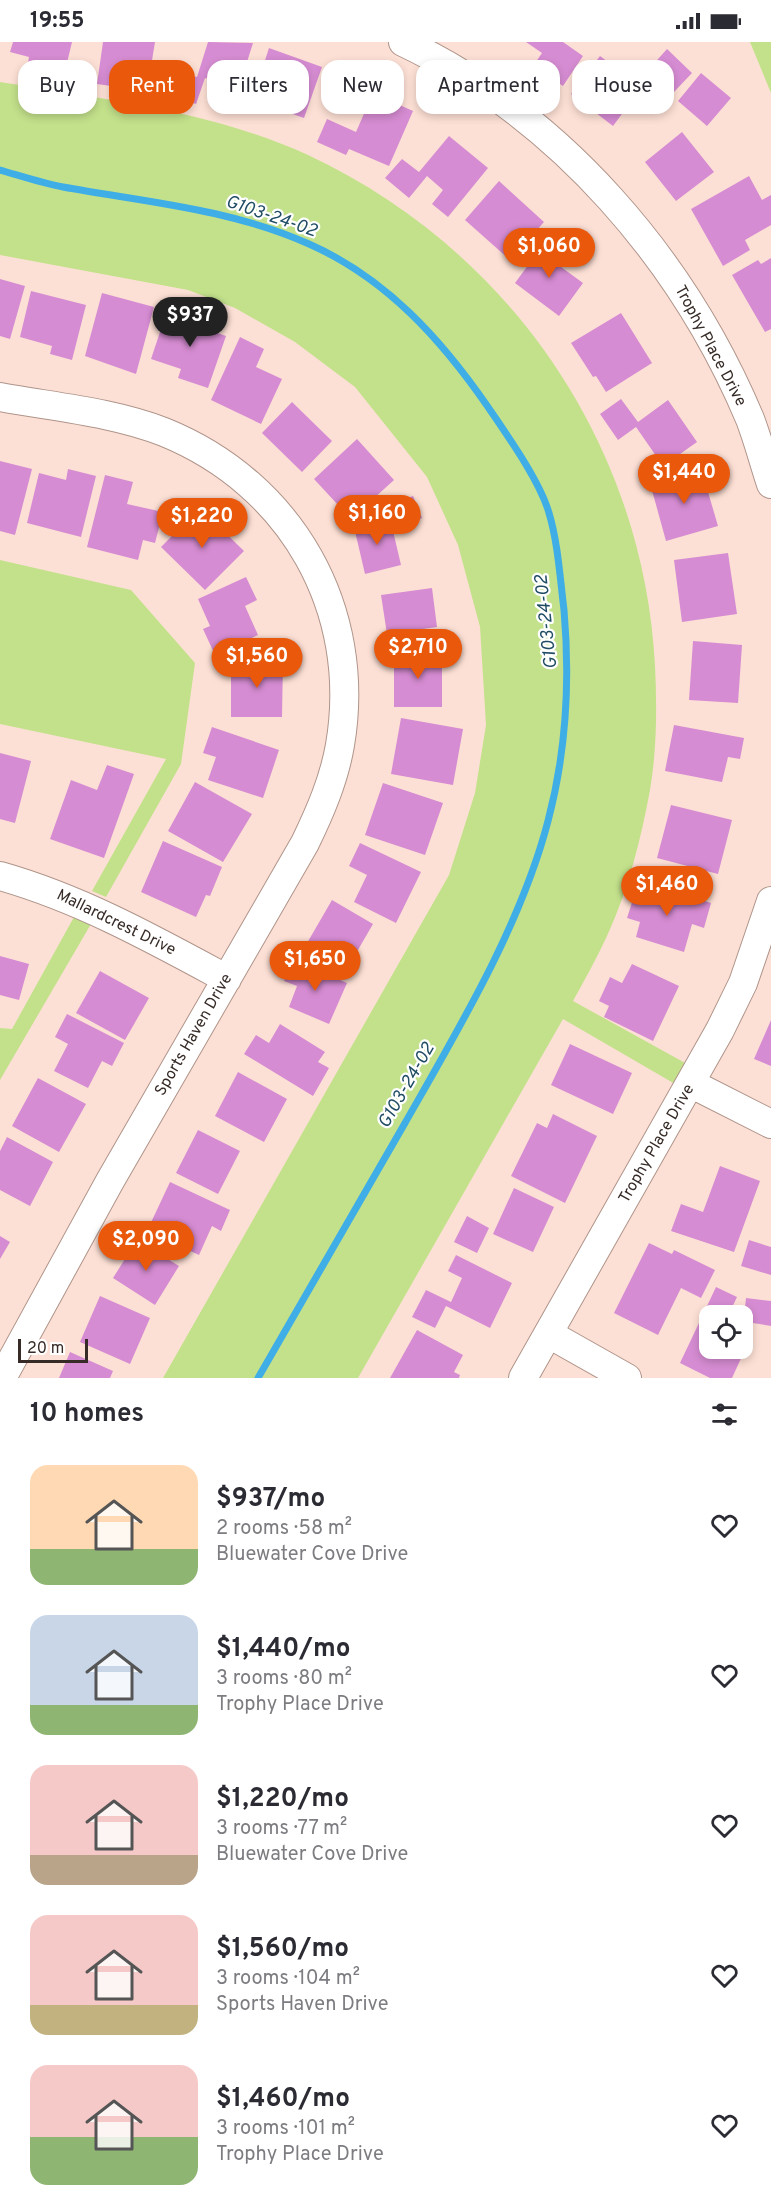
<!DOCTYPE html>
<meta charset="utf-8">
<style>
body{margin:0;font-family:Overpass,sans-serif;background:#f7f7f7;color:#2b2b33;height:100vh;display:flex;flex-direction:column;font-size:22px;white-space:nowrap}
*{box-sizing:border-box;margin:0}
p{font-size:20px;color:#7c7c81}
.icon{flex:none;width:33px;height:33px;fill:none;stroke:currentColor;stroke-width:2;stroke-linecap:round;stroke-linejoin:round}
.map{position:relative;height:1336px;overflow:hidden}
.sheet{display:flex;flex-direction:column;background:#fff;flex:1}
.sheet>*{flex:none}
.banner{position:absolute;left:18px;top:18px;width:735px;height:54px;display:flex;gap:12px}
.controls{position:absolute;left:699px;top:1263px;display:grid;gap:12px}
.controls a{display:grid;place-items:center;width:54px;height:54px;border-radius:12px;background:#fff;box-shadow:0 3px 9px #0003;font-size:30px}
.scale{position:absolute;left:18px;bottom:15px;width:70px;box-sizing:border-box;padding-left:6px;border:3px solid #362b27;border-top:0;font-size:16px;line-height:21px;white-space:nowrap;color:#362b27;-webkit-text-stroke:4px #fff;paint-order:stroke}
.price{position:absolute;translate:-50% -51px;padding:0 14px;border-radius:21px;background:#ea580c;color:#fff;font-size:20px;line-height:39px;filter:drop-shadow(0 2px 3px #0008)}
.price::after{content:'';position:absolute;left:50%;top:36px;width:18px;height:14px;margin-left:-9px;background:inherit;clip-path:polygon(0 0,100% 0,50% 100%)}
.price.on{background:#222;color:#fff}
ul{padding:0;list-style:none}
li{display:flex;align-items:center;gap:18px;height:150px;padding:0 30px}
li span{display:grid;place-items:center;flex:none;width:168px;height:120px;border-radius:18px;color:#555}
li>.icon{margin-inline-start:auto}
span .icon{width:72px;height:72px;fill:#fffc;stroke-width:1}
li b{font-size:26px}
h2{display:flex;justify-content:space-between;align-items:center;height:72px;padding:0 30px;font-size:26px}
.tag{padding:0 21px;border-radius:18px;background:#fff;box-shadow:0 3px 9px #0003;font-size:21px;line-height:54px}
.tag.on{background:#ea580c;color:#fff}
.status{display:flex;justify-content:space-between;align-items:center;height:42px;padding:0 30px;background:#fff;direction:ltr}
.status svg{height:16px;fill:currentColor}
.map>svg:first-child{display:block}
.green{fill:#c3e18b}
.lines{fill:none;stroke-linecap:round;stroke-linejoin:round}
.stream{stroke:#40aee6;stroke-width:7}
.building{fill:#d68cd2}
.minor-casing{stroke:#af948a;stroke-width:30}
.minor{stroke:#fff;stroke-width:28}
.labels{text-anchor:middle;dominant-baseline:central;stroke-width:4.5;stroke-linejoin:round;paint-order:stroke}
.street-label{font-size:16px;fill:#362b27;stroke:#fff}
.water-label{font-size:18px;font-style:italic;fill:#204c64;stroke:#fff}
</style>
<div class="status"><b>19:55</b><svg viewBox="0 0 49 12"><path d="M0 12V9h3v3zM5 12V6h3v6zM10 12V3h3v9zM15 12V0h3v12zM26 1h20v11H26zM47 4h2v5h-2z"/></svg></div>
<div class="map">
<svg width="771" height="1336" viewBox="0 0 771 1336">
<rect width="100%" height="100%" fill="#fde0d5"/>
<!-- green -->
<path class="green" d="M750 0H771V51Z
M0 40C104 57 212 69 308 113 509 207 643 401 655 623 657 664 657 707 650 748 641 797 628 849 607 894 597 916 585 937 573 959L687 1022 675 1042 563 977 358 1336H163L449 833 475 751 486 683 480 585 458 503 427 435 355 345 295 300 235 266 188 248 0 213Z
M0 518 131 548 195 621 181 722 106 855 92 849 166 717 0 682Z
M74 875 91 882 0 1038V986L12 987Z"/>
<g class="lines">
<!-- stream -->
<path class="stream" d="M0 128C21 134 42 141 63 145 146 160 231 167 309 202 386 236 441 297 488 365 507 393 540 439 549 471 558 501 560 536 564 568 570 637 566 711 548 779 521 883 458 988 405 1081 356 1166 307 1251 258 1336"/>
</g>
<!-- building -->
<path class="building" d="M13 0H72L66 25 51 22 49 32 27 27 29 15 10 10Z
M103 0H155L147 49 97 42Z
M208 0 253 1 235 58 218 52 221 41 205 36 196 62 168 53 176 29 197 35Z
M526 0H563L583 14 563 44 533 24 542 11Z
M269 6 322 25 304 76 252 58Z
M667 7 692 31 674 50 650 26Z
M600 14 642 45 613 84 571 52Z
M701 31 731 56 707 84 678 59Z
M373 51 413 69 389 124 349 107 346 113 317 100 327 77 356 90Z
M682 90 714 130 676 159 645 120Z
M449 94 488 126 448 175 432 162 443 148 427 134 409 156 385 136 402 117 419 130Z
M749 134 762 158 771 153V183L745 198 750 208 723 224 691 167Z
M499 139 544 180 510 218 465 178Z
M548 196 566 210 557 222 583 241 559 274 515 241Z
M771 216V287L765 290 732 233 758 218 761 222Z
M0 237 25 244 10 297 0 294Z
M31 249 86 263 72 318 50 312 52 304 20 295Z
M102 251 154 265 136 332 85 314Z
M621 271 652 321 606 350 596 334 593 335 571 301Z
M166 272 192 281 195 272 212 278 209 288 226 294 208 346 178 336 181 327 151 317Z
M240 295 264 307 256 325 282 337 261 382 211 358Z
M621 357 638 380 668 358 697 400 663 424 636 385 618 398 600 372Z
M292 360 332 399 302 430 262 391Z
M357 397 394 438 351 477 314 437Z
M0 419 32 427 15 493 0 489Z
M701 426 718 484 666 499 650 441Z
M68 427 96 434 81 495 27 481 39 431 66 438Z
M105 433 133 440 127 462 163 470 155 501 143 498 138 518 87 505Z
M413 454 422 476 400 485 391 463Z
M200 466 244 509 205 548 161 505Z
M390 476 401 523 365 532 354 485Z
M728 511 737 572 682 580 674 518Z
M246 535 257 558 245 564 258 593 215 613 203 587 210 584 198 557Z
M432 546 437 585 387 592 381 553Z
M693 599 742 603 738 661 689 658Z
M442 611V665H394V612Z
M283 618 282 675H231V619Z
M401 676 463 687 453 743 391 732Z
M674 683 744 696 740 717 728 715 722 740 665 729Z
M212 685 279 708 263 756 208 738 216 715 203 711Z
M0 711 31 719 15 781 0 777Z
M107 723 134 732 104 816 50 797 71 738 97 748Z
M195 740 252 772 223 820 168 789Z
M383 741 443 761 425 813 365 793Z
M671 763 732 778 718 832 657 816Z
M163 799 222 825 210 854 206 853 196 875 141 850Z
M360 801 421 830 396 881 354 860 367 833 349 824Z
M654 843 711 861 704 886 692 882 684 910 636 895 640 880 627 876 636 848 651 852Z
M332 858 373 882 344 932 303 908Z
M0 914 29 922 19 958 0 953Z
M293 918 347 941 329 982 289 965 297 944 284 939Z
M632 922 679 944 653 999 604 975 609 964 599 959 610 935 622 941Z
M100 929 149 956 125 998 76 971Z
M67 972 124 1001 112 1024 102 1019 88 1046 54 1029 68 1002 55 995Z
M771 978V1024L754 1017Z
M280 982 325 1010 318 1020 329 1026 313 1054 244 1012 256 993 269 1001Z
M570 1002 632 1031 613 1072 551 1043Z
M238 1030 287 1057 264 1100 215 1074Z
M38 1036 86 1062 59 1110 12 1084Z
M553 1072 597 1094 565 1161 511 1134 537 1081 547 1086Z
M198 1088 240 1109 218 1152 176 1131Z
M7 1095 53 1120 30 1164 0 1148V1109Z
M720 1124 760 1139 734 1210 671 1189 681 1162 703 1170Z
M170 1140 230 1168 221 1189 212 1184 199 1213 147 1189Z
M514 1146 554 1165 533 1210 493 1192Z
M467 1174 489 1186 477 1211 454 1200Z
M0 1194 10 1200 0 1217Z
M137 1198 179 1224 155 1263 113 1236Z
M749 1198 771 1205V1233L741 1224Z
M649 1201 672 1212 674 1208 715 1228 701 1256 681 1246 658 1293 614 1271Z
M456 1213 512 1241 490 1286 446 1264 435 1286 412 1275 426 1248 451 1260 462 1236 448 1229Z
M716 1245 737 1255 728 1274H710V1306H742V1296L749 1299 732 1336H710L680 1321Z
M100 1254 150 1276 130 1322 80 1300Z
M746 1256 771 1259V1284L753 1281 742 1294Z
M417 1288 463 1313 454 1330 460 1333 459 1336H390Z
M70 1310 113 1329 110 1336H59Z"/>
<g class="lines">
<!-- minor casing -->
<g class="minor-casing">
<path id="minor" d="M403 0C561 75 683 218 750 377 758 398 764 421 771 442
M0 355C54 365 113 370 164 390 292 442 363 568 340 703 334 738 320 770 305 801L110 1139 2 1336
M0 834C81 857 153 897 227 937
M692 1042 771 1082
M549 1292 627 1336
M523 1336 720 988 743 941 771 859"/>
</g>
<!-- minor -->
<use href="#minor" class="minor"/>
</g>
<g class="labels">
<!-- street labels -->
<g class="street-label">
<text transform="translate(710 304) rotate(62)">Trophy Place Drive</text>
<text transform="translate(116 881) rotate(26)">Mallardcrest Drive</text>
<text transform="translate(194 993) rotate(-60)">Sports Haven Drive</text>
<text transform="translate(657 1102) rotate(-60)">Trophy Place Drive</text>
</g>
<!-- water labels -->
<g class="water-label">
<text transform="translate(271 175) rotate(19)">G103-24-02</text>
<text transform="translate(547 580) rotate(-96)">G103-24-02</text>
<text transform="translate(407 1044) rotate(-60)">G103-24-02</text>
</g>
</g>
</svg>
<div class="controls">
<a><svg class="icon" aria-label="locate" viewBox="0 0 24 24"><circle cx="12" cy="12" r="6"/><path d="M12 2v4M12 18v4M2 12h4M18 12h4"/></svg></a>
</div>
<div class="scale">20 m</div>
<b class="price" style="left:549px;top:237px">$1,060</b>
<b class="price on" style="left:190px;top:306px">$937</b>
<b class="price" style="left:684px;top:463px">$1,440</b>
<b class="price" style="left:377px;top:504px">$1,160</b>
<b class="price" style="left:202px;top:507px">$1,220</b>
<b class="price" style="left:418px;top:638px">$2,710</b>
<b class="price" style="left:257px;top:647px">$1,560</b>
<b class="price" style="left:667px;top:875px">$1,460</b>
<b class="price" style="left:315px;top:950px">$1,650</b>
<b class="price" style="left:146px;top:1230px">$2,090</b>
<div class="banner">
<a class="tag">Buy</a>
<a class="tag on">Rent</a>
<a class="tag">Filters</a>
<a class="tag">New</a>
<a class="tag">Apartment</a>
<a class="tag">House</a>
</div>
</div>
<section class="sheet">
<h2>10 homes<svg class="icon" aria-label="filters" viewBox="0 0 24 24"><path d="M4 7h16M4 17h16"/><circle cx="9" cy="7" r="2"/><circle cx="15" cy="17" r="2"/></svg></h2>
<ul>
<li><span style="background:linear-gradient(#ffd9b3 70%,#8fb573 0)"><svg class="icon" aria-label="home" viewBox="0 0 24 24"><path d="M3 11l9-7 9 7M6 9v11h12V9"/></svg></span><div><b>$937/mo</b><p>2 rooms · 58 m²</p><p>Bluewater Cove Drive</p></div><svg class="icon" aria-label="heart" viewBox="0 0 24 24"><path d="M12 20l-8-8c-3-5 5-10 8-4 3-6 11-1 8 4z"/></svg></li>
<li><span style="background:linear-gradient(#c9d6e8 75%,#8fb573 0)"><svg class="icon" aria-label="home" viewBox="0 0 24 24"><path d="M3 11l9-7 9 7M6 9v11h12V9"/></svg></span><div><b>$1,440/mo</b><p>3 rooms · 80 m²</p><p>Trophy Place Drive</p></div><svg class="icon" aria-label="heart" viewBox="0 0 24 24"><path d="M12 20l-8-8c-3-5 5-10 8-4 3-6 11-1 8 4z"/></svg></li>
<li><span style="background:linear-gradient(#f6c9c9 75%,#b9a48a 0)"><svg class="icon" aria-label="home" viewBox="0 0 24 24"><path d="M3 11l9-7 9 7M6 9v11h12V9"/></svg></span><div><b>$1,220/mo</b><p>3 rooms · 77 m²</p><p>Bluewater Cove Drive</p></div><svg class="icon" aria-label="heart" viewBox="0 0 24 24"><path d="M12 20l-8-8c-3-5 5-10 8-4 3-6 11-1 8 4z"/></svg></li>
<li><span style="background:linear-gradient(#f6c9c9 75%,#c2b280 0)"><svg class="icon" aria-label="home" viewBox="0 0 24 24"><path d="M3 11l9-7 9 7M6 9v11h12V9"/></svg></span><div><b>$1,560/mo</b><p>3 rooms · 104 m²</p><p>Sports Haven Drive</p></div><svg class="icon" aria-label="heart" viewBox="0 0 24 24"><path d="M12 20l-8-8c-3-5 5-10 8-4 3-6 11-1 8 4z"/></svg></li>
<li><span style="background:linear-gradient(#f6c9c9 60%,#8fb573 0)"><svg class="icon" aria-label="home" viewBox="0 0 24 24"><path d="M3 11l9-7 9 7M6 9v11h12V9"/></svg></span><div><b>$1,460/mo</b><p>3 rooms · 101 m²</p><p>Trophy Place Drive</p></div><svg class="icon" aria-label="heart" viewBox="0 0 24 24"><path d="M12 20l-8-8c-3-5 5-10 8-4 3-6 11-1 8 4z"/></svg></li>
</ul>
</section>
